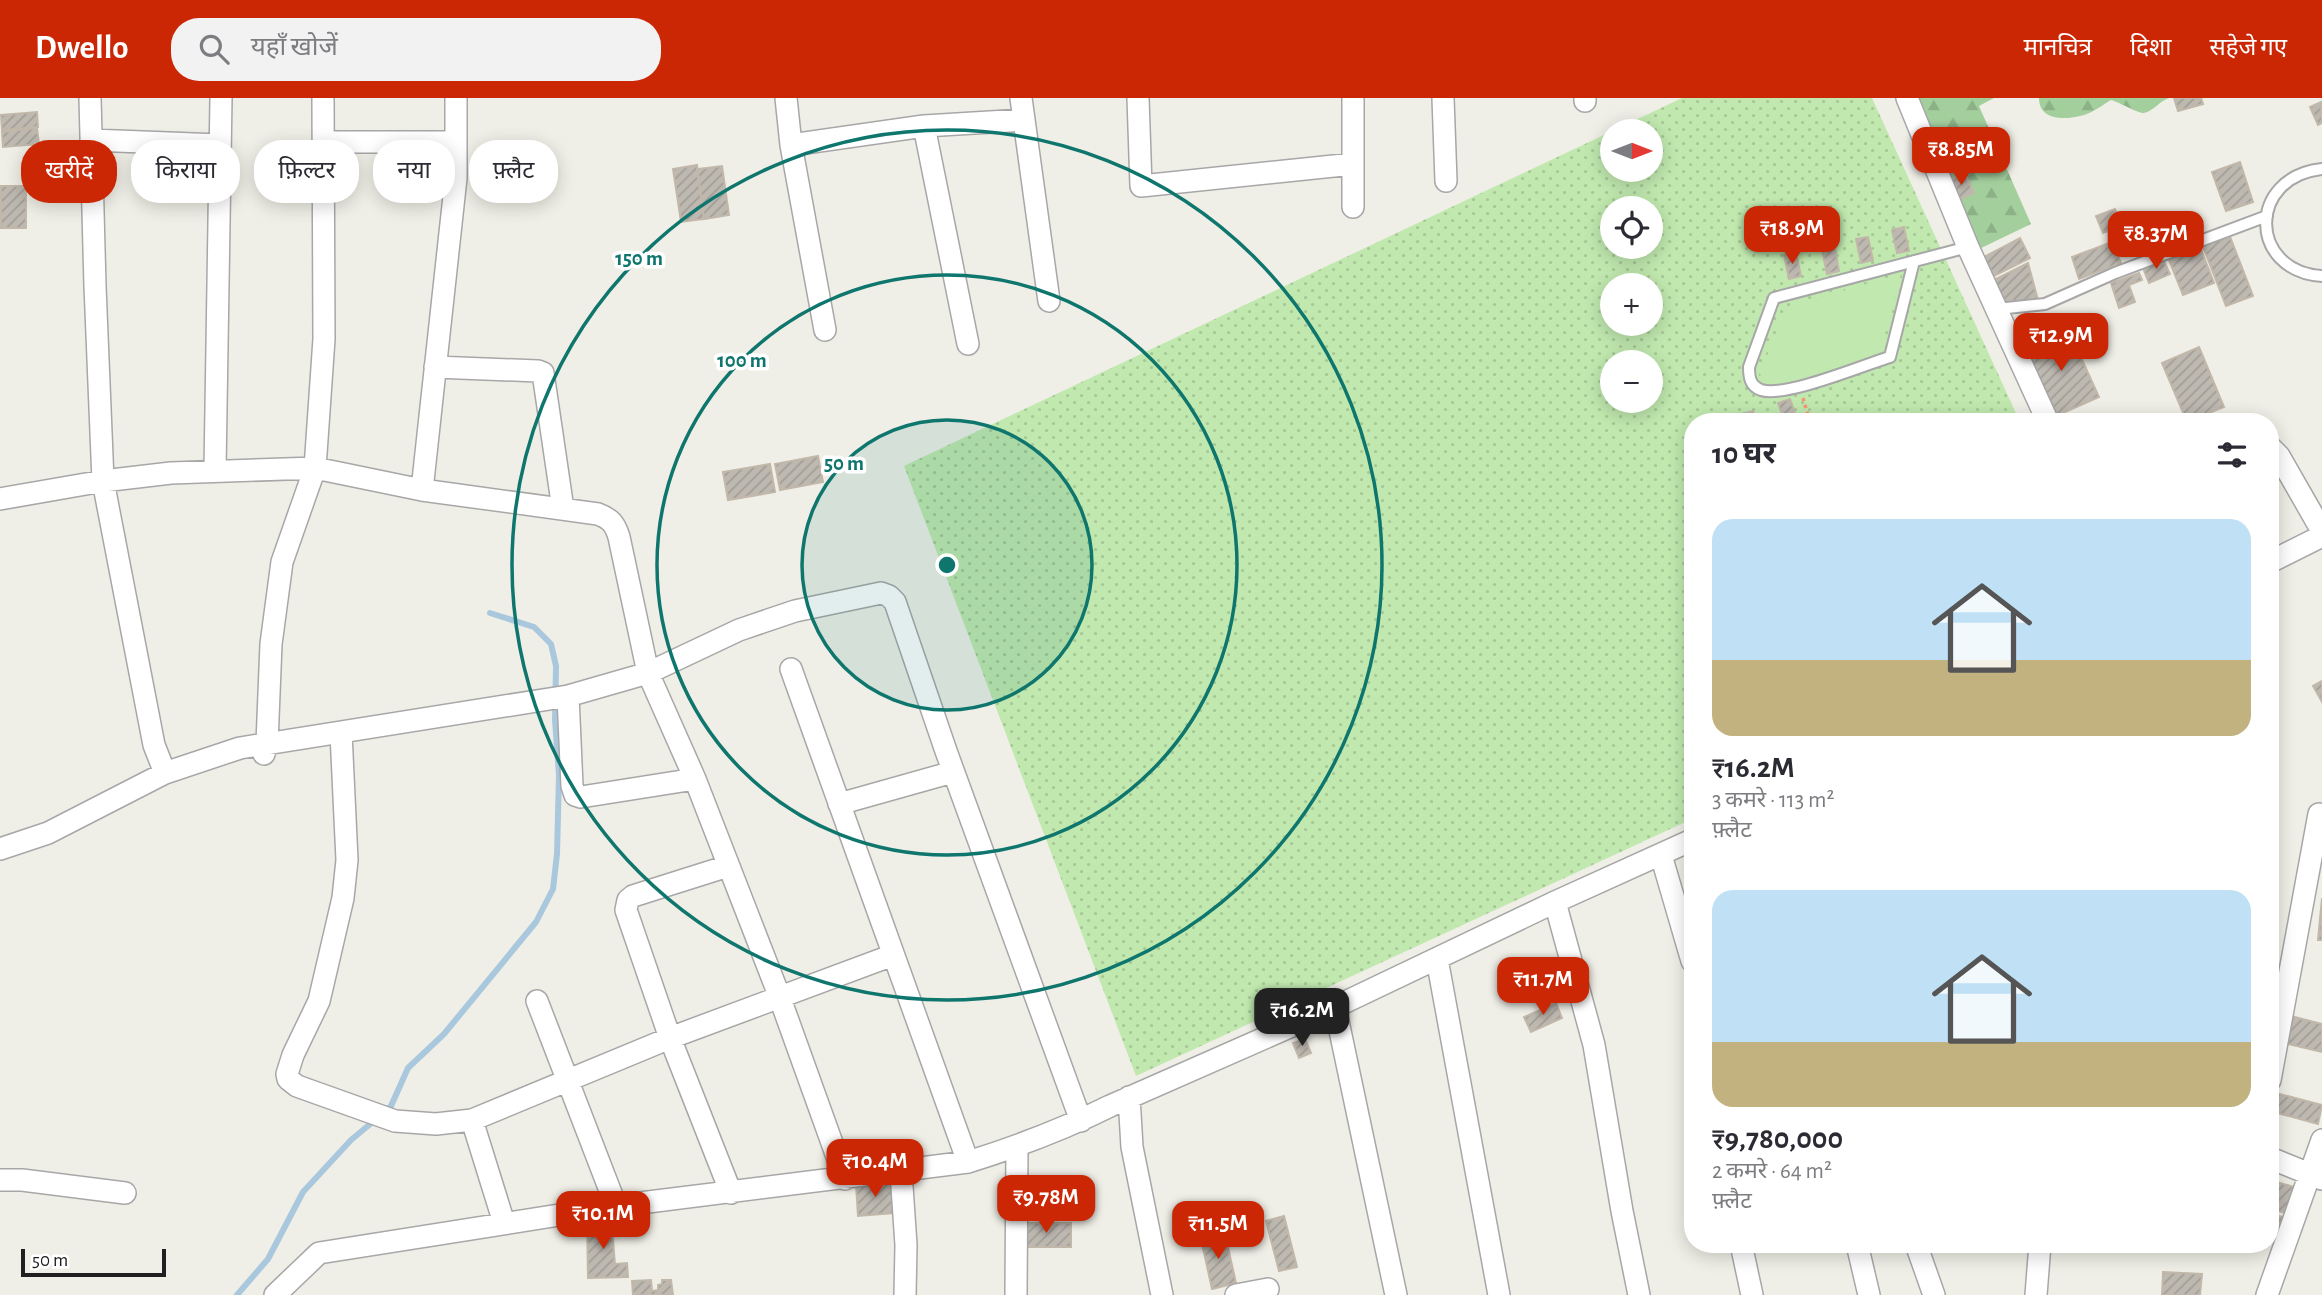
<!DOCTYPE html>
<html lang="hi">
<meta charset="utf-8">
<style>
body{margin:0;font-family:"Alegreya Sans","Noto Sans Devanagari",sans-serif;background:#f2f2f3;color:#2b2b33;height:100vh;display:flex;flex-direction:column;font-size:26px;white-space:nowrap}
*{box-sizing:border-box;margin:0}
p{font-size:23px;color:#7c7c81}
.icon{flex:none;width:38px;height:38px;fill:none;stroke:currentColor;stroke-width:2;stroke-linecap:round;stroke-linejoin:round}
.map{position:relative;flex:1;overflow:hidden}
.panel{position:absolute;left:1684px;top:315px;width:595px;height:840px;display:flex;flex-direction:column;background:#fff;border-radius:28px;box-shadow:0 4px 18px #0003}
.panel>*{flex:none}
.hud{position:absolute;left:21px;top:42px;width:665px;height:63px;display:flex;gap:14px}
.needle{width:46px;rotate:90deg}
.controls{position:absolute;left:1600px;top:21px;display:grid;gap:14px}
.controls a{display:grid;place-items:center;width:63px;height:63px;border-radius:50%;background:#fff;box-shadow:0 4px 18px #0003;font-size:35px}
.scale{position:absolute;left:21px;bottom:18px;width:145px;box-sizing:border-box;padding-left:7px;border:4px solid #202020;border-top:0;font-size:19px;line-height:24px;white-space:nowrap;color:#202020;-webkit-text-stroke:5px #fff;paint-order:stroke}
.price{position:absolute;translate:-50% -60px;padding:0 16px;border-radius:14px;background:#cb2705;color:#fff;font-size:23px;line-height:46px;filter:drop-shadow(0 2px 4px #0008)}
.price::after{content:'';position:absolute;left:50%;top:42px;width:21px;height:16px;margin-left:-10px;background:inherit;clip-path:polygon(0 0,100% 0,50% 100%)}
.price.active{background:#222;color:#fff}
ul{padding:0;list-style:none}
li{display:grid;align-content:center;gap:14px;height:371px;padding:0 28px}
li span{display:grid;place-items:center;height:217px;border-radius:21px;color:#555}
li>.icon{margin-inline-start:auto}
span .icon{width:126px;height:126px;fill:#fffc;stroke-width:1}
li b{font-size:30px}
h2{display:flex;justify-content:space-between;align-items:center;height:84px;padding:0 28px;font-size:30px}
.chip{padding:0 24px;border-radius:28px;background:#fff;box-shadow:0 4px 18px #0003;font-size:24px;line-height:63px}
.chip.active{background:#cb2705;color:#fff}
header{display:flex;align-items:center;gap:42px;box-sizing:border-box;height:98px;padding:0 35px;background:#cb2705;color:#fff}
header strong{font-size:33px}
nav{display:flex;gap:38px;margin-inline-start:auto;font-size:24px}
.search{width:490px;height:63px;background:#f2f2f3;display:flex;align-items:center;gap:18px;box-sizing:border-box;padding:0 24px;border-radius:28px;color:#7c7c81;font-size:26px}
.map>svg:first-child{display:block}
.grass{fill:url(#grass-dots);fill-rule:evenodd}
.forest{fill:url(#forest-firs)}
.garden{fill:#c1e9af}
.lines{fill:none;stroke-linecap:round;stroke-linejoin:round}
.stream{stroke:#a9c8dd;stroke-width:6}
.building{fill:url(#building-hatch);stroke:#c2b8aa;stroke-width:2}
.lane-casing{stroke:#a7a7a7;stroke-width:14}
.street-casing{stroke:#a7a7a7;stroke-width:24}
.path{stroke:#f69672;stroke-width:3.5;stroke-dasharray:3.5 3.5;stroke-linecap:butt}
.lane{stroke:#fff;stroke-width:10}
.street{stroke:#fff;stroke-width:21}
.ring{fill:none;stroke:#0f766e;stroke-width:3.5}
.centre{fill:#0f766e;stroke:#fff;stroke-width:3.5}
.ring-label{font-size:21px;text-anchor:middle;font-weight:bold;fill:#0f766e;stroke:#fff;stroke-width:7;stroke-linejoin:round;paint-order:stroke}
</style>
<header>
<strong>Dwello</strong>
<div class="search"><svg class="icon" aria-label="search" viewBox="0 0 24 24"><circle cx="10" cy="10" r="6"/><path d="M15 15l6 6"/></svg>यहाँ खोजें</div>
<nav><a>मानचित्र</a><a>दिशा</a><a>सहेजे गए</a></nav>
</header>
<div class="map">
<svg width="2322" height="1197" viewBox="0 0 2322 1197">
<defs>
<pattern id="grass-dots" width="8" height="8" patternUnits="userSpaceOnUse" patternTransform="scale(1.75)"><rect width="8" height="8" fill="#c1e9af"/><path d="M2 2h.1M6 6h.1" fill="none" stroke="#a6c896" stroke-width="1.8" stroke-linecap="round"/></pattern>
<pattern id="forest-firs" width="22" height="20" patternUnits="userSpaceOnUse" patternTransform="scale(1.75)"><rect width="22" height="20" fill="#a3cf9d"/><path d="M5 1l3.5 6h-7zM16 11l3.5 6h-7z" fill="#8cb187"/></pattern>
<pattern id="building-hatch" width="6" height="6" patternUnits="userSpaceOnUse" patternTransform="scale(1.75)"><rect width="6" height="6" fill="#bdb8b0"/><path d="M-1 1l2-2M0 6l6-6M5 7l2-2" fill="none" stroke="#a29e97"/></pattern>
</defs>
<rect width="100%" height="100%" fill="#f0efe7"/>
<!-- grass -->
<path class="grass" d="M1682 0H1872L2020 324H1692V721L1136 978 904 368ZM1612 33H1650V72H1612ZM1612 110H1650V149H1612ZM1612 187H1650V226H1612ZM1612 264H1650V303H1612Z"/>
<!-- forest -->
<path class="forest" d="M1911 0H1994L1979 8 2031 126 1977 152Z
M2039 0H2169C2160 3 2153 13 2144 15 2139 16 2119 4 2111 2 2101 8 2091 16 2080 18 2063 22 2039 22 2039 0Z"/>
<!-- garden -->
<path class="garden" d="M1901 176 1879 258 1783 289C1771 289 1765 287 1760 276L1786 209Z"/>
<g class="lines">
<!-- stream -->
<path class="stream" d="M383 1015 391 1008 408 970 444 936 536 824 553 791 557 756 559 677 555 622 556 568 551 546 534 529 490 515
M237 1197 268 1161 303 1094 351 1042 375 1022"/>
</g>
<!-- building -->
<path class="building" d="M2174 0H2201L2203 6 2178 13Z
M2321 4 2322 25 2318 27 2310 9Z
M37 14 38 29 2 32 1 17Z
M37 30 39 46 3 49 2 34Z
M2240 64 2253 104 2226 113 2212 74Z
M697 67 704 121 681 124 673 71Z
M722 68 729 117 704 121 697 71Z
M1965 75 1974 95 1956 103 1947 84Z
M1 88H26V130H1Z
M2115 111 2122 128 2103 135 2096 118Z
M1904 129 1909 153 1897 155 1892 132Z
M2229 136 2253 198 2226 208 2202 146Z
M1868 139 1873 162 1861 165 1856 141Z
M2020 140 2030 160 1994 178 1984 159Z
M2112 144 2121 165 2079 181 2072 159Z
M1835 149 1839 173 1827 176 1822 152Z
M2200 149 2214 185 2183 197 2169 162Z
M1796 155 1801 178 1789 181 1784 157Z
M2163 161 2170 176 2149 185 2143 170Z
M2028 165 2038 202 2001 203 1992 183Z
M2139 175 2142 182 2129 187 2135 204 2119 210 2111 185Z
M2068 231 2099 299 2054 319 2024 251Z
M2199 249 2224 309 2187 324 2162 265Z
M1790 301 1798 324H1785L1778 305Z
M1753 313 1756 324H1743L1741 316Z
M818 358 823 384 780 392 775 366Z
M770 366 775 394 728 402 723 374Z
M2322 583V604L2313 588Z
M2322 800V842H2318Z
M1556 905 1562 920 1531 934 1524 919Z
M2291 918 2322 926V954L2284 945Z
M1305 941 1311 955 1299 960 1293 945Z
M2272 994 2322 1007 2318 1026 2270 1013Z
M2270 1082 2294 1089 2286 1115 2270 1111Z
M892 1085 894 1115 858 1118 856 1087Z
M2270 1116 2283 1119 2276 1141 2270 1139Z
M1284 1118 1297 1169 1279 1173 1266 1123Z
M611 1119 615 1166 627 1165 628 1179 588 1180 587 1121Z
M1020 1125H1071V1149H1020Z
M1225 1136 1236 1185 1212 1191 1201 1141Z
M2163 1174 2202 1176 2200 1197H2162Z
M651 1182 652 1193 658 1192V1187L662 1186V1182H671L673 1197H633L632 1183Z"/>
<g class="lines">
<!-- lane casing -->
<g class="lane-casing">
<path id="lane" d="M2322 71C2247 79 2248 173 2322 178
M1914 163 1890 259C1863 267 1785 300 1761 292 1750 288 1749 279 1749 269L1774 200 1968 149
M1997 211 2045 206 2115 175 2267 118"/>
</g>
<!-- street casing -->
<g class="street-casing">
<path id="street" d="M90 0 95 188 103 383 154 647 165 675
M786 0 791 47 825 232
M1021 0 1049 203
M1138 0 1141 88 1353 66
M1443 0 1446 83
M1585 0V3
M1907 0 1968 149 2048 324
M924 28 968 246
M91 42 220 47
M323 44H456
M791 47 924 28 1024 22
M1353 109V0
M435 269 538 273 543 275 563 411
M2270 349 2279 358 2322 433
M215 372 221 0
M422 392 456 80V0
M0 401 103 383 171 375 315 370 422 392 598 416C611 421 615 426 619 439L648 575 695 681 777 892 845 1081
M2270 464 2322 438
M791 571 968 1064
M568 598 572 688 575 697 581 699 695 681
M341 635 347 762 343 800 319 903 293 957 287 976 288 981 297 988 395 1023 436 1026 472 1022 670 940 893 857
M264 656 267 645 271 546 282 464 315 370 324 241 323 0
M839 706 953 674
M0 751 48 735 165 675 240 650 568 598 648 575 739 532 795 513 881 495 889 498 895 504 946 653 1081 1023
M1661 757 1692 863
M728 768 633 798 628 802 626 812 670 940 731 1095
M1555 804 1594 947 1622 1113 1639 1197
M1437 861 1499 1197
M537 903 616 1108
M1335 909 1396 1197
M2270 982 2319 716
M1129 999 1132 1049 1162 1197
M472 1022 504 1125
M2270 1060 2322 1081
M901 1074 906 1147 905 1197
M0 1082H22L125 1095
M1741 1146 1752 1197
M1857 1146 1869 1197
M1916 1146 1934 1197
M275 1197 319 1155 616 1108 968 1064C1016 1049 1064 1031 1110 1008L1335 909 1555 804 1692 742
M1016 1197 1017 1048
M1236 1197 1268 1191
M2036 1197 2040 1146
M2267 1197 2322 1042"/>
</g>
<!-- path -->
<path class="path" d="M1803 300 1810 324"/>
<!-- lane -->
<use href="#lane" class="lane"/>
<!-- street -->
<use href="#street" class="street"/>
</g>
<!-- distance rings -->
<circle cx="947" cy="467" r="145" fill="#0f766e" fill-opacity=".12"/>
<g class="ring">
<circle cx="947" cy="467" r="145"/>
<circle cx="947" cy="467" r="290"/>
<circle cx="947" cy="467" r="435"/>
</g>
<circle cx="947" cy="467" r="10" class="centre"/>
<g class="ring-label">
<text x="639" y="167">150 m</text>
<text x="742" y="269">100 m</text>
<text x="844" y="372">50 m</text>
</g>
</svg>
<div class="controls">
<a><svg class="needle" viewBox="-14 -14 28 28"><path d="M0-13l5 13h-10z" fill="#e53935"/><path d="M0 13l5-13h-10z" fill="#7c7c81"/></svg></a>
<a><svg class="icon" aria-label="locate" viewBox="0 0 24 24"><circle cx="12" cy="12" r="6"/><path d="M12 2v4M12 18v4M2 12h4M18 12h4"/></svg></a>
<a>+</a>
<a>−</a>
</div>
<div class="scale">50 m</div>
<b class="price" style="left:1961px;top:89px">₹8.85M</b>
<b class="price" style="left:1792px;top:168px">₹18.9M</b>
<b class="price" style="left:2156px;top:173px">₹8.37M</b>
<b class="price" style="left:2061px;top:275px">₹12.9M</b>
<b class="price" style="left:1543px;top:919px">₹11.7M</b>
<b class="price active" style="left:1302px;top:950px">₹16.2M</b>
<b class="price" style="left:875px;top:1101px">₹10.4M</b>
<b class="price" style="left:1046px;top:1137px">₹9.78M</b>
<b class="price" style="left:603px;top:1153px">₹10.1M</b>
<b class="price" style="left:1218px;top:1163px">₹11.5M</b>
<div class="hud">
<a class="chip active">खरीदें</a>
<a class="chip">किराया</a>
<a class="chip">फ़िल्टर</a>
<a class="chip">नया</a>
<a class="chip">फ़्लैट</a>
</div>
<section class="panel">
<h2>10 घर<svg class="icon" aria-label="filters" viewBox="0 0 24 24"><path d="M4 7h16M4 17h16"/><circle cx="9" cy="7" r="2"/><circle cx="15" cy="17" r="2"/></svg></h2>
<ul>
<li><span style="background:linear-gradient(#bfe0f5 65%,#c2b280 0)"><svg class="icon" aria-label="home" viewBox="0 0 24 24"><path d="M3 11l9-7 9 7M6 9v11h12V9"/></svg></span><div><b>₹16.2M</b><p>3 कमरे · 113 m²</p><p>फ़्लैट</p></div></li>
<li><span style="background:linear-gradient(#bfe0f5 70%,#c2b280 0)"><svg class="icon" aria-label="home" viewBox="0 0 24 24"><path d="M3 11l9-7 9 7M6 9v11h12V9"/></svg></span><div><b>₹9,780,000</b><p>2 कमरे · 64 m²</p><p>फ़्लैट</p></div></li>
</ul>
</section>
</div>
